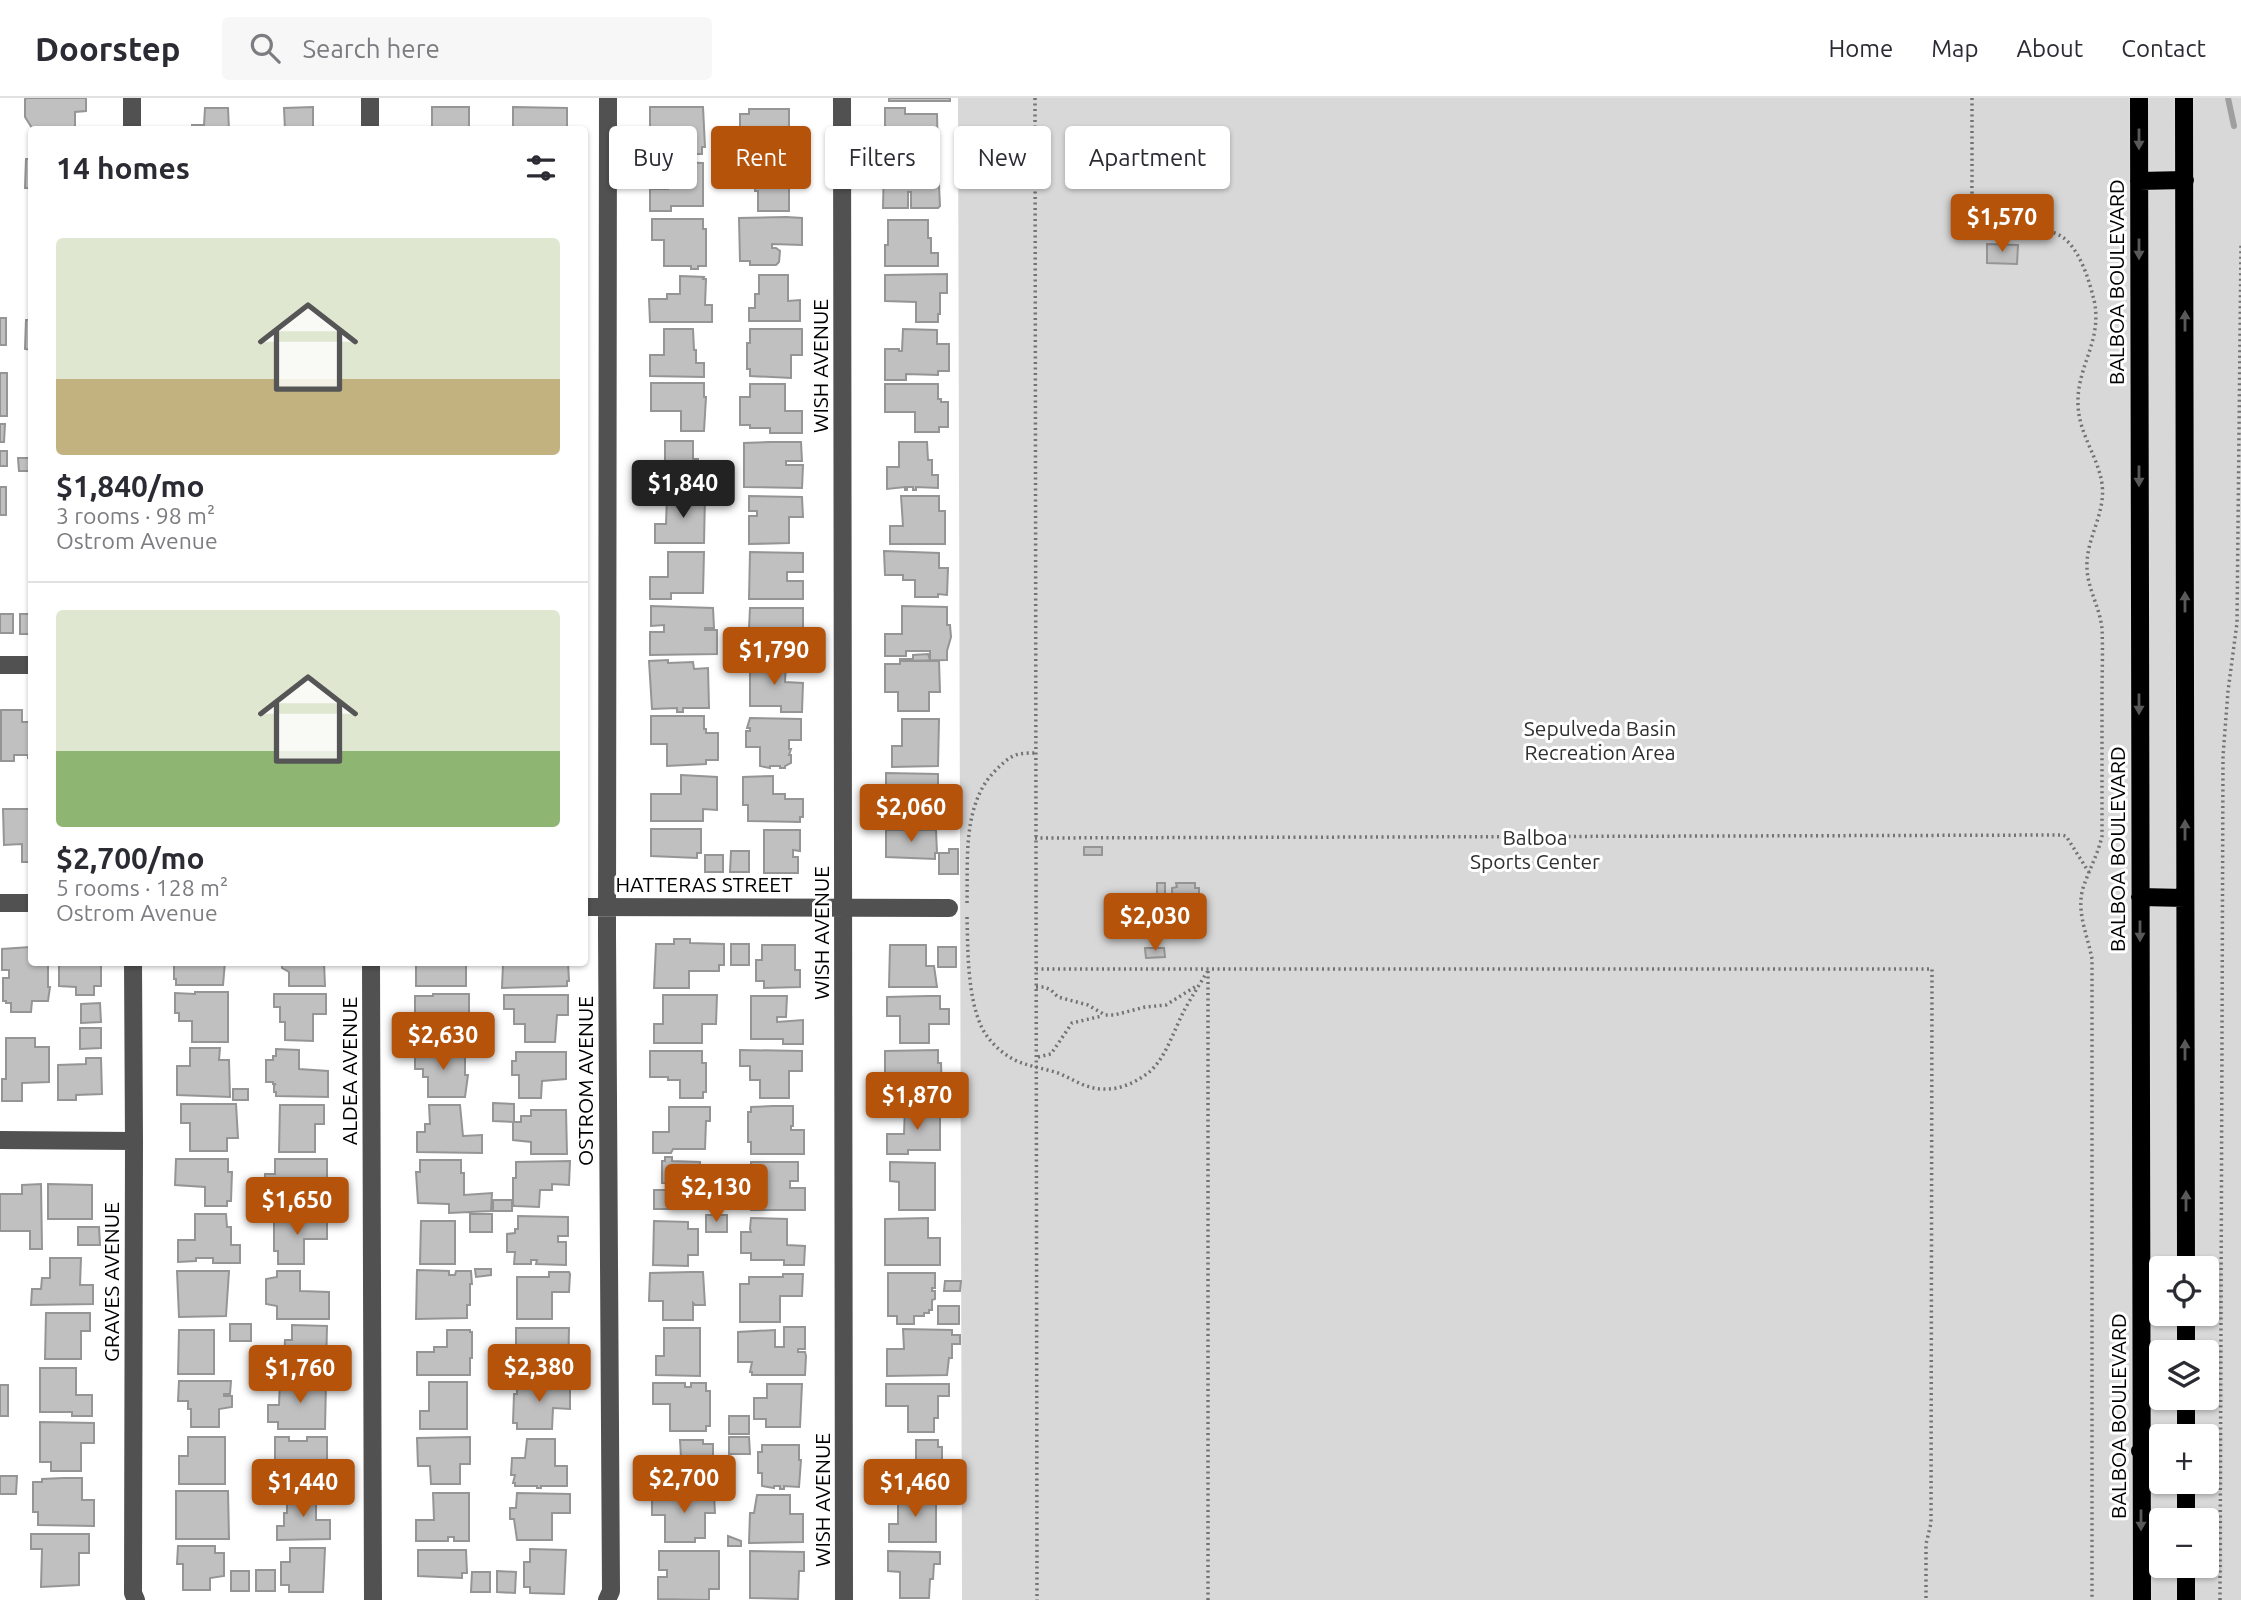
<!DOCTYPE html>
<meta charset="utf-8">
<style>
body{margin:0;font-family:Ubuntu,sans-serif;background:#f7f7f7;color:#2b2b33;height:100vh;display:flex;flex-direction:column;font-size:26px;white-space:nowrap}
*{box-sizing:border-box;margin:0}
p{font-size:23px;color:#7c7c81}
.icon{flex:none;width:38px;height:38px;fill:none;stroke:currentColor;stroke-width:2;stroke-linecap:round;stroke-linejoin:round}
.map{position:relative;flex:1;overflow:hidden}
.sheet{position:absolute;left:28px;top:28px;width:560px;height:840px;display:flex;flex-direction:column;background:#fff;border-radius:7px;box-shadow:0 2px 5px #0004}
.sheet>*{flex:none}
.banner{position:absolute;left:609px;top:28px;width:665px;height:63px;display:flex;gap:14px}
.fabs{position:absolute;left:2149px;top:1158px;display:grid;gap:14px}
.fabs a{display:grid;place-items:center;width:70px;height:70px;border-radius:7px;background:#fff;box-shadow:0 2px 5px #0004;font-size:35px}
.price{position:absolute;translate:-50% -60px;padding:0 16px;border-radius:7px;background:#b45309;color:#fff;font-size:23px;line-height:46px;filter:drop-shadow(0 2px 4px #0008)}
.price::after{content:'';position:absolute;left:50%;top:42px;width:21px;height:16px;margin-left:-10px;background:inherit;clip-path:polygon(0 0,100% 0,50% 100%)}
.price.on{background:#222;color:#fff}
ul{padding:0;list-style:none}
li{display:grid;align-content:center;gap:14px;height:371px;padding:0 28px}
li+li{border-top:2px solid #e1e1e2}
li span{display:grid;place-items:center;height:217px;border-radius:7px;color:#555}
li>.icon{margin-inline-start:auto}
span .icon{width:126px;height:126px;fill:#fffc;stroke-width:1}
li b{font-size:30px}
h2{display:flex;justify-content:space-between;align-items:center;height:84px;padding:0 28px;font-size:30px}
.tag{padding:0 24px;border-radius:7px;background:#fff;box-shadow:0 2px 5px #0004;font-size:24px;line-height:63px}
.tag.on{background:#b45309;color:#fff}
header{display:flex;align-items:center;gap:42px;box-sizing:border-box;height:98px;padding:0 35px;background:#fff;border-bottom:2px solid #e1e1e2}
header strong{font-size:33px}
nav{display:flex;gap:38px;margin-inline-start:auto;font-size:24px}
.search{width:490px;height:63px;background:#f7f7f7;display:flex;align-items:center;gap:18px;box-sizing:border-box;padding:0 24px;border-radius:7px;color:#7c7c81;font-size:26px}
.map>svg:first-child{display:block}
.green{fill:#d8d8d8;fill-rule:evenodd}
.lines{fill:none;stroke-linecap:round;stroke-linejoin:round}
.stream{stroke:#9f9f9f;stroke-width:6}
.building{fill:#c0c0c0;stroke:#959595;stroke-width:2}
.major-casing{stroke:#dbdbdb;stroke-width:21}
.path{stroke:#737373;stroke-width:3.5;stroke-dasharray:2 3.5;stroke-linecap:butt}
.minor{stroke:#515151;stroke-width:18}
.major{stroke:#000;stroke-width:18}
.oneway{fill:#595959}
.labels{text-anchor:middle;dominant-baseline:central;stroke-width:6;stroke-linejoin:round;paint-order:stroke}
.street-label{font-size:21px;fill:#000;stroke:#fff}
.park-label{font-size:21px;fill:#2f2f2f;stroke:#fff}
</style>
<header>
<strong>Doorstep</strong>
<div class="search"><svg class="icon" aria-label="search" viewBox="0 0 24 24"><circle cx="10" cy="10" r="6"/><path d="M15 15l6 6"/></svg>Search here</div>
<nav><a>Home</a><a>Map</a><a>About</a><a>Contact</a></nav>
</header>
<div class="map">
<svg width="2241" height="1502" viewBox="0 0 2241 1502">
<rect width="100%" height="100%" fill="#fff"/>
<!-- green -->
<path class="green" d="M958 0H2241V1502H962ZM2161 1171H2207V1216H2161ZM2161 1255H2207V1300H2161ZM2161 1339H2207V1384H2161ZM2161 1423H2207V1468H2161Z"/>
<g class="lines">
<!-- stream -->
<path class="stream" d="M2228 0 2234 28"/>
</g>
<!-- building -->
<path class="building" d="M27 0H86V13L75 14V32L32 30 25 19V1Z
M889 0H950V3H889Z
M313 9V32H285L284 10Z
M432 9H469V32H432Z
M513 9 567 10V30L513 32Z
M650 9H703L705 49H702V56H680V37L650 35Z
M205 10H228L229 32H192V27H204Z
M885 10H905V16H937L938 57H902V32H885Z
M749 11H789V31H801L802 58H737V36H740V16H749Z
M26 61H32V90H25Z
M668 64 703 65V108H671V113H650V91H668Z
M748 65 802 66V86H789V113H758V93H755V79H748Z
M884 65 938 66 940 108 938 110H911V94H908V110H883Z
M786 119 802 120V147L772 146V150H776L780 153 779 164 776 167H750V163H740L739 120Z
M652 121H703V131H706V168H698V171H691V168H664V142H652Z
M888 122H928V140H931V155H938V168H885V147H888Z
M1987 146 2018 147 2017 166 1987 165Z
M947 176V195H940V216H938V224H916V204L885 203V177Z
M759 177H788V203L800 202V223H749V210H755V196H759Z
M680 178 704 179 703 181H706L705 207H712V224H650L649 201H667V196H680Z
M0 220H6V247H0Z
M26 222H32V252L25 251Z
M664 231H693L694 252H696V265H704V279L650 278V257H664Z
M750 231H802V257H791V280L750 278V271H747V245H750Z
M903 231 937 232V246H949V273H938V277L906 276V282H885V251H899V253H902Z
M0 275H7V318H0Z
M651 285H704V299H706L704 333H681V313H651Z
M750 286H785V313H802V335H770V330H750V327H740V299H750Z
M885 286H938V301H941V304H948V329H939V334H915V314H885Z
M0 326H5L4 344H0Z
M665 343H693V361H698V377H704V389H652V368H665Z
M771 344H801L802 363H786V367H803L802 390 744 389V345Z
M899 344H927L928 362H932V377H938V390L916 389V392H913V389H907V392H905V389L887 391V369H899Z
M0 353H7V368H0Z
M18 360H32V373H19Z
M0 389H6V417H0Z
M667 397H705L704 445H655V426H666Z
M749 398 802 399 803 419H789V445L749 446V418H757V413H749Z
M901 398H939V413H945V446H890V428H903Z
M884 453 939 455V470H948L947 497 938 496V499H915V482H903V477H885Z
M668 454H704L703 495H671V501H650V479H668Z
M750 454 803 455V474H787V483H803V501H749Z
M651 508 713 510 714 530H705V532H717V556L650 557V534H664V527L651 528Z
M902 508 947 509V527H950L951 539 947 553V562L900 563V561H913V557L928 556 930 562V553H906V558H885V536H902Z
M750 510H803V537H791V558H750V551H748Z
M0 516H13V535H0Z
M20 516H32V536H20Z
M668 562V565L693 564 694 571 708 570 709 610H683V614H677V610L652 611 649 563Z
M900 563H939L940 594H929V613H898V594H885V566H900Z
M750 564H786L785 584 803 585 802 614H781V608H750Z
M1 612H22V624H32V660H28V657H14V663H1Z
M651 618H704V631H706V635H718V662H706V666L667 668V646H651Z
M750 620 801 621V642H789V651H791L789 657H791V665L785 668V670H780V668H770V670L760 668V649H746V633H750V630H747Z
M902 621H939L938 668 892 669V648H902Z
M886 675 938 676V689H940V693H944V719H938V722H918V725H901L902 702H886Z
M681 677 717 679V712L703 711V723H651V696H681Z
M773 678V696H785V701H803V719H800V724L748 723V707H743V679Z
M3 711H32V764H22V746L4 747Z
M651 731H701V755H697V760L651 758Z
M764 732H800V753L793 752V759H798V775H764Z
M886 732H936L937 755H935V761L886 759Z
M1084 749H1102V757H1084Z
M949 751H958V776H939V755H949Z
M731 753H749V774H730Z
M705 757H723V774H705Z
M1157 785H1165V800H1157Z
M1176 785H1195V790H1199V819H1173L1172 790 1177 789Z
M1155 810H1164V820H1155Z
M674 841H690V845L724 846V867H719V873H689V890H654L656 846H674Z
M731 846H749V867H731Z
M762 847H795V872H800V889L764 890V883H756V862H762Z
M890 847H926V868H934L937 889H889Z
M30 849 32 864H48V889H50L48 903H32L31 914H11V905H6V903H3V880H9V872H2V851Z
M938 849H956V869H938Z
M1145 850H1164L1165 859 1146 860Z
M59 864H101V888H94V897H76V889L59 888Z
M225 864 223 887H176V881H174V865Z
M282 864H324L325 888H289V874L282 870Z
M416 864H466V888H416Z
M496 864H568L569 883H567V888L502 890 503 866Z
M195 894H228V944H192V923H179V915H175V895L195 896Z
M274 896H326V916H313V943L285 942V924H280V909H274Z
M433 896H469V941H436V944H415V898H433Z
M504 897H568V917H557L555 944H525V926H514V911H504Z
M663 897H717L716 926H702V945H654V926H663Z
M751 898H787L786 919H777V924L803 922V946H783V941H751Z
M928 898H940V911H949V926H929V945H900V918H887V899Z
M100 905 101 924 81 925V906Z
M80 930H101V950L80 951Z
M6 940H35V949H49V984L22 985V1003H2V981H6Z
M190 950H220L219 962H229L230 999 177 997V968H190Z
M276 951 299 952V971L328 973V999L276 998V994H274V987L276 986H273V984H266V962H273V958H276Z
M415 952H465V977H468L465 999H428V979H423V971H415Z
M740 952 802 953V973H789V1000H760V982H750V968H740Z
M938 952V965H941L942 994H938V1000H901V979H885V953Z
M650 953H702V965H706V994H703V1000H680V982H668V979H650Z
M516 954H566V981L542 983 541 1000H519V977H512V963H516Z
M86 960H101L102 996 76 997V1002H58V967L86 966Z
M233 991H248V1002H233Z
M493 1005 514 1006V1024L493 1023Z
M181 1006H236L238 1040H227V1053H190V1025H181Z
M280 1007H324V1026H315V1054H279Z
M429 1007H460L463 1038 482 1037V1055L417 1054V1034H425V1026H430Z
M773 1008H793V1028H791V1032H804V1056H751V1044H748V1014H751V1009Z
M669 1009H710V1023H706L705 1051H673L671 1055H653V1034H669Z
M905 1009H940V1052H908V1056H887V1036H904Z
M531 1012H566L567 1056H531V1044L513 1042V1024H521V1018H531Z
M665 1059H672V1063L700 1064V1111H654V1092H671V1085H662V1063H665Z
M176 1061H228V1074H232L231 1103H227V1108H205V1089L175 1087Z
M275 1061H327V1083H310V1088H327V1109H306V1105H274V1097H265V1076H275Z
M420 1062H461V1075H464V1097L492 1095 491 1113 449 1115V1106L418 1105 416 1074H420Z
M570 1063 569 1087 552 1086V1092H540L539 1109 515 1108 513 1107V1080H516V1064Z
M751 1064H798V1083H790V1090H805V1112H751Z
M890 1064 935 1065V1112H899V1084L890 1083Z
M41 1086 42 1151H30V1133H0V1096H22V1087Z
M48 1086 92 1087V1121H48Z
M493 1102H512V1113H493Z
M195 1116H226L227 1129H231V1147H240V1165H213V1160H196V1163L178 1164V1142H195Z
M470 1116H492V1134H470Z
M706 1117H727V1134H706Z
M308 1118H327V1141H304V1166H278V1153H274V1122H308Z
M518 1118 568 1119V1138H558V1144H566V1167L536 1166 537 1162H531V1166H514L515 1154H507V1136L515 1135V1131H518Z
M751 1120 787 1121V1147L805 1148 804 1167H784V1162H751V1155H741V1134H751L750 1131Z
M928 1120V1140H940V1167H885V1121Z
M421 1123H455V1166H420Z
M654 1123 688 1124V1131H698V1157H688V1168L653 1167Z
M78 1129H99L100 1147H78Z
M50 1160H81L80 1187H93V1206L31 1207 32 1191H41L42 1180H50Z
M475 1171H491V1177L476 1179Z
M417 1172 449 1173V1177H455L456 1173H471L472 1186H470V1207H467V1220L416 1221Z
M177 1173H229L226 1218 179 1219Z
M277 1173H300V1193L329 1194V1221H277V1208L266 1206V1181L277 1179Z
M549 1174H569L570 1176 569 1194H552V1221H517V1179H549Z
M691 1174H703L705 1207H695L693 1205V1222H663V1203H649L650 1175Z
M888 1175H935V1190H932V1193H935V1201L932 1202V1212H929V1215H924V1218H914V1226H897V1218H888Z
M783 1176H803L802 1198H780V1224H740V1186H749V1179H783Z
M945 1183H961L960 1193H944Z
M938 1208H959V1226H938Z
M46 1215H90V1233H81V1261H45Z
M230 1226H251V1243H230Z
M292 1227 327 1228 326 1271H292V1263H284L285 1242H292Z
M784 1229H805V1251H798V1254H805L806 1258 805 1277H752V1274H750L752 1264H738V1234L775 1232V1249H784Z
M516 1230H569L568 1276H516Z
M664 1230H700V1278L656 1277V1258H664Z
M903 1231 952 1232V1237H960V1246H952V1260H949L947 1277 887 1278V1251H904Z
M179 1232H214V1276H178Z
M447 1232H470V1234H472V1260H470V1277H417V1254H434V1249H447Z
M254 1260H274V1278H253Z
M40 1270H76V1297H92V1318H72V1314H40Z
M280 1282 326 1283 325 1331H278V1324H268V1307H279Z
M179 1283H231L230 1296H224V1298H232V1309L219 1311V1329H191V1311H188V1303H178Z
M429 1284H467V1331H420V1313H429Z
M517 1284H570V1311L553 1310 552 1331H517V1325H513L514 1296H517Z
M653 1285H685V1289H691V1285H706V1293H710V1328H706V1333H670V1306H653Z
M767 1286H802L800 1329H766V1321H754V1300H767Z
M886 1286H949V1298H938V1320H934V1334H908V1308H886Z
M0 1287H8V1318H0Z
M729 1318H749V1336H729Z
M40 1324 94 1325V1345H81V1373H51V1364H40Z
M188 1339H225V1386H179V1358H188Z
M275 1339H289V1343H307V1339H327V1363H301V1365H310V1387H275Z
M470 1339V1366H460V1386H431L430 1368H418L417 1340Z
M729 1339H749L750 1356H729Z
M527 1341H555V1368H567V1388H541V1390H537V1388H515V1385H513L515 1377H511L512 1360H525Z
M680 1342H703V1346H713V1374H703V1388L651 1389 650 1362 681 1360Z
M916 1342H938V1349H942V1377H938V1389H885V1362H916Z
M762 1347H799V1362H801L799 1389 784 1388V1391H780V1388H774V1390L762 1388V1375H758V1354H762Z
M0 1378H17L16 1396H0Z
M64 1380H82V1402H94V1428L38 1427V1414H33V1384H42V1381Z
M176 1393H228L229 1441H176Z
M287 1394H316V1422H330V1441L277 1442V1428H284V1415H287Z
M433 1395H469V1443H454V1439H448V1443H416V1422H434Z
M517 1395 570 1396V1415H552V1442H517L514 1421H510V1410H516Z
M898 1396H936V1444H889V1426H898Z
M652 1397H714L715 1415H705V1440H695V1444H665V1417H652Z
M757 1397H790V1416H803V1444L749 1445 750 1415H754Z
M31 1436H89V1455H79V1487L41 1489 42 1451H31Z
M728 1438 741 1443V1448H728Z
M178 1448H215V1455H224V1478L210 1480V1492H183V1466H177Z
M290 1450H325L323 1494H289V1487H281V1464H290Z
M530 1451 566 1452 564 1496 530 1495V1489H524V1464H530Z
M418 1452H466L467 1475H462V1480L418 1478Z
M659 1453H719V1491H709V1502L658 1501V1479H667V1472H659Z
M750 1453 804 1454V1473H799L798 1501 750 1500Z
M888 1453 940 1454V1466H934L933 1481H930L929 1500H900V1474L888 1473Z
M256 1472H275V1493H256Z
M231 1473H249V1493H231Z
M497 1473 516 1474 515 1495 497 1494Z
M472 1474H490V1494H471Z"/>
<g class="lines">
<!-- major casing -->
<g class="major-casing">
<path id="major" d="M2139 0 2142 1502
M2184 0 2186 1171
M2139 83 2185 82
M2140 799 2185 800
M2186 1216V1255
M2186 1300V1339
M2140 1353H2161
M2186 1384V1423
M2186 1468V1502"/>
</g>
<!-- path -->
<path class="path" d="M1035 0 1037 1502
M1972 0C1972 25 1972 50 1972 74 1972 86 1971 100 1975 111 1986 144 2040 120 2065 141 2081 155 2089 182 2094 202 2103 242 2077 268 2078 305 2078 335 2098 358 2102 386 2106 416 2086 440 2087 469 2087 490 2100 509 2102 531 2103 553 2102 577 2102 600 2102 646 2102 692 2102 738 2098 756 2089 772 2083 790 2076 815 2088 838 2092 861V1502
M1035 740 2062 737 2066 738 2090 776
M967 805C968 761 962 704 997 671 1003 665 1010 658 1019 656 1024 655 1030 655 1035 655
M967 819C968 853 967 898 982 930 989 944 1006 960 1022 965 1033 969 1046 971 1058 975 1073 981 1086 991 1103 991 1119 992 1135 985 1148 975 1166 961 1174 931 1185 911 1192 898 1200 886 1207 874
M1036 871H1932L1931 1425 1926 1446V1502
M1036 889H1044L1051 892 1058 899 1088 907 1105 917H1114L1145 909 1166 907 1198 887
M1038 959 1051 956 1072 925 1102 918
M1208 1502V872
M2220 1502 2223 658 2228 593 2237 525 2241 147"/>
<!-- minor -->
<path class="minor" d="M132 0V32
M370 0V32
M842 0 844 1502
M0 567H32
M0 805H32
M584 809 949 810
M133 864 134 1043 133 1495 136 1502
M371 864 373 1502
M0 1042 134 1043
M607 1502 611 1493 607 836 608 0"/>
<!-- major -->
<use href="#major" class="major"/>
</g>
<!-- one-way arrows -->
<defs><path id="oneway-solid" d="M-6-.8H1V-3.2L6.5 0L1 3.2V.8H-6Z" transform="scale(1.75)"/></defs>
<g class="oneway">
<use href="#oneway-solid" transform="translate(2139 41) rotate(90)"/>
<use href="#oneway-solid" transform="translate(2139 151) rotate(90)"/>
<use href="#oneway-solid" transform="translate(2185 223) rotate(-90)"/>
<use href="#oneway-solid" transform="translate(2139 378) rotate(90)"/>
<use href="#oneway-solid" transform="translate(2185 504) rotate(-90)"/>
<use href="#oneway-solid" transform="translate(2139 606) rotate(90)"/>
<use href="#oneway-solid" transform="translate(2185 732) rotate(-90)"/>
<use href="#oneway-solid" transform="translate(2140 833) rotate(90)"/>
<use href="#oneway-solid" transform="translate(2185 952) rotate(-90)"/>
<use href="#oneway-solid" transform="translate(2186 1103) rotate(-90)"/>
<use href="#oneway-solid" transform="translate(2141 1422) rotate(90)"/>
</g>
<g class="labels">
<!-- street labels -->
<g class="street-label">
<text transform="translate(2116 184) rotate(-90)">BALBOA BOULEVARD</text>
<text transform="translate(820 268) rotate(-90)">WISH AVENUE</text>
<text transform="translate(2117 751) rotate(-90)">BALBOA BOULEVARD</text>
<text x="704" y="786">HATTERAS STREET</text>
<text transform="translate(821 835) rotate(-90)">WISH AVENUE</text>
<text transform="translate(349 973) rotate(-90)">ALDEA AVENUE</text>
<text transform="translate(585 983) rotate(-90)">OSTROM AVENUE</text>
<text transform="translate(111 1184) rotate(-90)">GRAVES AVENUE</text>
<text transform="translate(2118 1318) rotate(-90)">BALBOA BOULEVARD</text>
<text transform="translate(822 1402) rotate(-90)">WISH AVENUE</text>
</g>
<!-- park labels -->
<g class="park-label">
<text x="1600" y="630">Sepulveda Basin<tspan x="1600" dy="24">Recreation Area</tspan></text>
<text x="1535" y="739">Balboa<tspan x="1535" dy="24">Sports Center</tspan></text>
</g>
</g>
</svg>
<div class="fabs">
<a><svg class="icon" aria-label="locate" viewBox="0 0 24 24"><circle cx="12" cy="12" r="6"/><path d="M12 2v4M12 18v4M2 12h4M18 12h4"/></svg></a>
<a><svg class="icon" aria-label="layers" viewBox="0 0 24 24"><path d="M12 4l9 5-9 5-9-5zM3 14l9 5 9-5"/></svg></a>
<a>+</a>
<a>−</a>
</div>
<b class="price" style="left:2002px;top:156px">$1,570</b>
<b class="price on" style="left:683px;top:422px">$1,840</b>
<b class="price" style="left:774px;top:589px">$1,790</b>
<b class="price" style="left:911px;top:746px">$2,060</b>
<b class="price" style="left:1155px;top:855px">$2,030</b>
<b class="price" style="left:443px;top:974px">$2,630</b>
<b class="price" style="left:917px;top:1034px">$1,870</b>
<b class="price" style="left:716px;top:1126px">$2,130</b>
<b class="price" style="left:297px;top:1139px">$1,650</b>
<b class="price" style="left:539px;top:1306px">$2,380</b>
<b class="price" style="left:300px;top:1307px">$1,760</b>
<b class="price" style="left:684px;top:1417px">$2,700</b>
<b class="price" style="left:303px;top:1421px">$1,440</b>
<b class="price" style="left:915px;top:1421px">$1,460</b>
<div class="banner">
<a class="tag">Buy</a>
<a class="tag on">Rent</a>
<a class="tag">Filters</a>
<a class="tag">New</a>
<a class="tag">Apartment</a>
</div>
<section class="sheet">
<h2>14 homes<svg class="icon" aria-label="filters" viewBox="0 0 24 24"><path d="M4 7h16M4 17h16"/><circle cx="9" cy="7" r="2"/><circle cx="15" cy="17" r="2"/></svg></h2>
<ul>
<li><span style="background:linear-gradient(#dfe7d0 65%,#c2b280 0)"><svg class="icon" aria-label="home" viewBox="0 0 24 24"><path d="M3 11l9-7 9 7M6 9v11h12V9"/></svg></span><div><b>$1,840/mo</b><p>3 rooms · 98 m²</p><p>Ostrom Avenue</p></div></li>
<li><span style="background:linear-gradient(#dfe7d0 65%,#8fb573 0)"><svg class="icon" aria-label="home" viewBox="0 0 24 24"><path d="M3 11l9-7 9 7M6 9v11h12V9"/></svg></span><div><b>$2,700/mo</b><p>5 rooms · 128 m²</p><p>Ostrom Avenue</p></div></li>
</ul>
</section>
</div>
